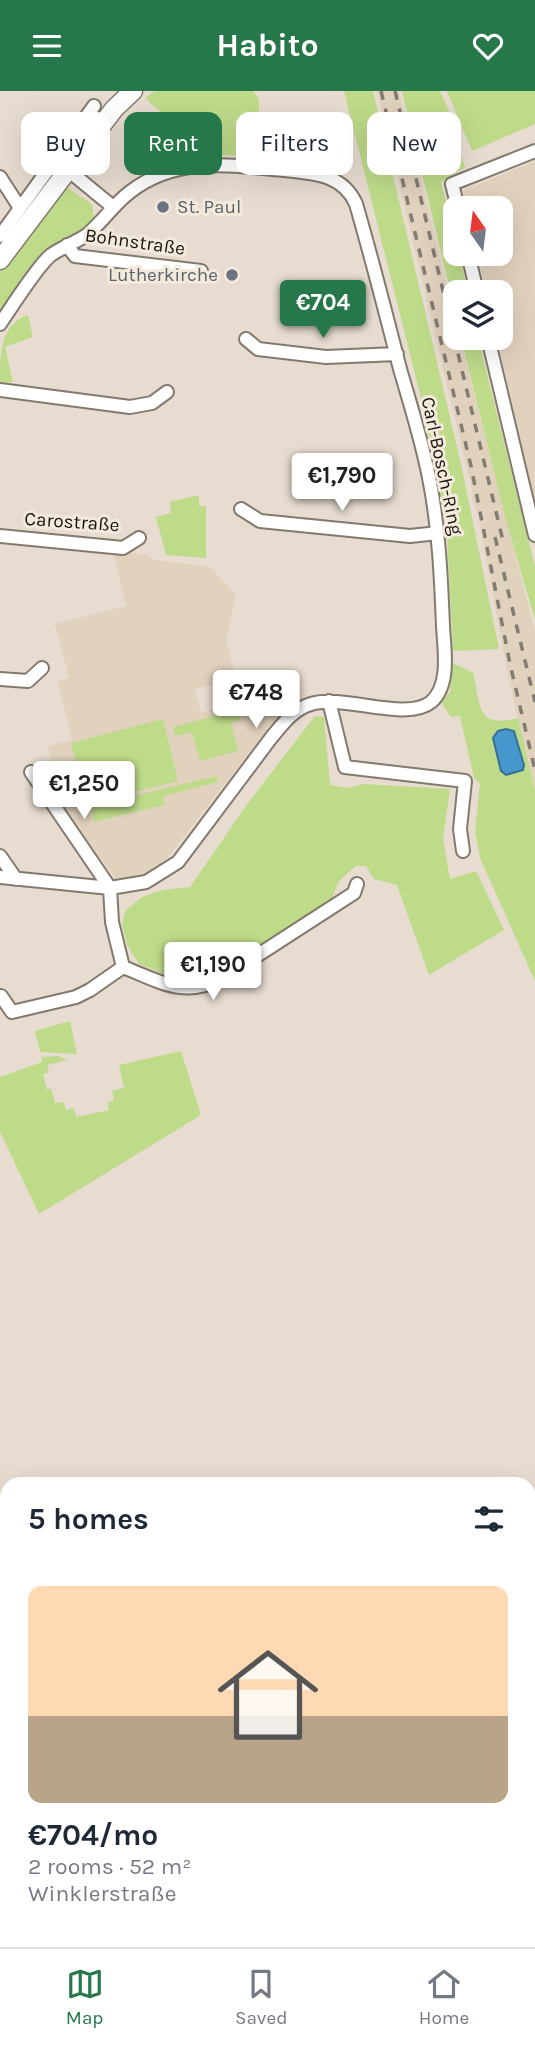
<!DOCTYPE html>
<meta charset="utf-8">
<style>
body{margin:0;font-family:Karla,sans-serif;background:#f2f2f3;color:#1f2937;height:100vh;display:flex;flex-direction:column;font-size:26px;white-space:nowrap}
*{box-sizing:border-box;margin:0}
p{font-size:23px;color:#747a83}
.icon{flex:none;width:38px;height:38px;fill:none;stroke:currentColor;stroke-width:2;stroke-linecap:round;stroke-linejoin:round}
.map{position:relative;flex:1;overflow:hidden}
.drawer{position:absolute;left:0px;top:1386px;width:536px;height:471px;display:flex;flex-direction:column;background:#fff;border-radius:21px 21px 0 0;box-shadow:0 7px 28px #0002}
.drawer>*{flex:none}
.hud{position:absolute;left:21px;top:21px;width:494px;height:63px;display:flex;gap:14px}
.needle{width:46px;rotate:346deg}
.fabs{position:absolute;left:443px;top:105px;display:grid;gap:14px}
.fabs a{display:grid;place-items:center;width:70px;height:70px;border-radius:14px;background:#fff;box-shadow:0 7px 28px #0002;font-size:35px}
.price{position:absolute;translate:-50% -60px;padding:0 16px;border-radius:7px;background:#fff;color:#222;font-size:23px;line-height:46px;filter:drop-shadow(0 2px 4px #0008)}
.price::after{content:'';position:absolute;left:50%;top:42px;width:21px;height:16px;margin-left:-10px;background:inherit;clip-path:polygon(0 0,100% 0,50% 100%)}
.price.current{background:#26784a;color:#fff}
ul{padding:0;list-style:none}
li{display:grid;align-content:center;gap:14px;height:371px;padding:0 28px}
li+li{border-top:2px solid #e0e1e3}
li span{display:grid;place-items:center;height:217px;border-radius:14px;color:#555}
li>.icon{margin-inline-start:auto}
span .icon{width:126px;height:126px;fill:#fffc;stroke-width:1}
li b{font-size:30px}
h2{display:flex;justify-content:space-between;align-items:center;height:84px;padding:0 28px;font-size:30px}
.pill{padding:0 24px;border-radius:14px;background:#fff;box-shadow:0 7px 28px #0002;font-size:24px;line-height:63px}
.pill.current{background:#26784a;color:#fff}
header{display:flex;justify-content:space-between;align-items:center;height:91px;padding:0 28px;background:#26784a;color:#fff;font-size:32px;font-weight:700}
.tab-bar{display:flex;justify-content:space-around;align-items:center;height:98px;border-top:2px solid #e0e1e3;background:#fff;font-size:19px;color:#747a83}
.tab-bar a{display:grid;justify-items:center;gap:4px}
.tab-bar .current{color:#26784a}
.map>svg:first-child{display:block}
.built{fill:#e1d2be}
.green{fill:#bedb8a}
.water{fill:#4697ce;stroke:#387095;stroke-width:2}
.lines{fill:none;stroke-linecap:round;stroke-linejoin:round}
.minor-casing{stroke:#837a6e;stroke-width:16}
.secondary-casing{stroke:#837a6e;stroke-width:21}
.minor{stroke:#fff;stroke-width:12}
.secondary{stroke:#fff;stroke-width:18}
.rail{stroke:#837c73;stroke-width:3.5;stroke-dasharray:9 9;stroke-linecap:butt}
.worship-dot{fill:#6b7280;stroke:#f4eadc;stroke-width:2.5}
.labels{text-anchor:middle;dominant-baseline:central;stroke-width:6;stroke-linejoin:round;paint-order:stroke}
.worship-label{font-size:19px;fill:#5b616d;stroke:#f4eadc;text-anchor:start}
.street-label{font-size:19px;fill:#181510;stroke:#f4eadc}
</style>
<header><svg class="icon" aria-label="menu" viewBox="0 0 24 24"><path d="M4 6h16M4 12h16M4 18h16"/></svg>Habito<svg class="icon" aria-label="heart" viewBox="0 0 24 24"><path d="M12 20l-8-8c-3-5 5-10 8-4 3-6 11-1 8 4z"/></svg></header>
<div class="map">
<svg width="535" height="1856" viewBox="0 0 535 1856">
<rect width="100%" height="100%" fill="#e7dccf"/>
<!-- built -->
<path class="built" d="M377 0H399L455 228V247H460L535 541V699L509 589 478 424 472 407 473 403Z
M535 70V410L497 247H500V201H486L478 163H500V117H467L463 100Z
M113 460 149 464 153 469 211 476 236 505 226 549 236 588 195 598 201 622 260 609 283 611 282 620 163 772 142 785 117 790 62 716 48 655 72 649 58 590 69 587 55 533 126 515Z"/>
<!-- green -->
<path class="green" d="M155 0H253L259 8V27L293 40 277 43 261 40 255 45 249 65 191 63 185 42 145 7Z
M344 0H373L461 373 499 558 453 560 447 442 423 315Z
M402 0H440L457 38V52L465 76 441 91 455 146V163H459L468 201H455V219Z
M447 0H535V33L472 60Z
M66 96 92 113 94 127C80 143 58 147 43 162 26 177 13 202 0 221V181Z
M28 224 33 246 5 256 13 291 0 292C0 264 0 233 28 224Z
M461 247H478L535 476V529L506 429Z
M199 404V415H206V467L166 464 156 426 171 422 170 411Z
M451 571 473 582C481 615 476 638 518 627L535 699V890L480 767 475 741 480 693 474 687 460 625 451 626 441 611 450 601Z
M237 619 240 629 231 632 238 660 200 670 192 641 175 645 173 636Z
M315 625 324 626 330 694 347 697 364 693 450 698 443 748 450 788 476 780 504 839 429 884 397 794 374 788 366 775H356L339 790 330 812 246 865 203 889 184 891 139 873 127 854 122 833 126 819 142 806 163 799 190 796 248 712Z
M163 628 178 690 87 713 71 652Z
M217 685 218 691 163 705 164 714 94 731 91 715Z
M70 930 77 963 40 961 35 940Z
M181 960 201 1024 39 1123 0 1041V986L42 971 41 966 57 965 68 969 47 974 49 982 43 983 47 999 51 997 55 1012 64 1011 66 1019 74 1017 76 1026 109 1019 108 1011 114 1009 112 1000 124 997 119 974Z"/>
<!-- water -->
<path class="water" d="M506 638 514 640 524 674 523 679 506 684 501 680 493 647 498 640Z"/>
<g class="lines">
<!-- minor casing -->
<g class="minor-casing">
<path id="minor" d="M68 79 113 116
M0 86 20 117
M458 117 452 93 535 60
M0 145 94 15
M67 154 75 165 201 180
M468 163 477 201
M0 233C11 217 38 174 51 164 62 156 77 151 88 143 103 130 114 113 130 101 176 65 230 74 284 79 313 82 343 83 356 113 372 168 386 223 400 278 411 316 423 353 430 392 439 439 441 486 443 535 444 557 451 594 431 611 407 631 343 603 311 613 293 618 282 634 271 647L178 771 146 791 110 797 0 786
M488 247 535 444
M246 248 258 258 326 266 397 263
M0 299 130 316 152 312 167 301
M241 418 260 430 410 445 438 442
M0 445 123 457 139 447
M0 588 28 590 42 577
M329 610 345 676 465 690 460 738 463 760
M31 681 110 797 112 831 123 876C161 891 185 908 224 886L354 802 357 793
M0 765 16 788
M1 905 12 921 76 906 90 899 123 876"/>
</g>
<!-- secondary casing -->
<g class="secondary-casing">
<path id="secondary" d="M0 169 114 18 133 0"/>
</g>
<!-- minor -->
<use href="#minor" class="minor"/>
<!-- secondary -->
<use href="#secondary" class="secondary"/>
<!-- rail -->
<path class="rail" d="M381 0 471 375 510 573 535 679
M395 0 504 454
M495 446 535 611
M528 1432 535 1415
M235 1856 243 1850"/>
</g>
<!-- markers -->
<g class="worship-dot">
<circle cx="163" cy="116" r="7"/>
<circle cx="232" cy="184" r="7"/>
</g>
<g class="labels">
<!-- worship labels -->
<g class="worship-label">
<text x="177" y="116">St. Paul</text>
<text x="218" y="184" text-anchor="end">Lutherkirche</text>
</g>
<!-- street labels -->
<g class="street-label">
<text transform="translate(135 151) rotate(8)">Bohnstraße</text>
<text transform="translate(442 375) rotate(78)">Carl-Bosch-Ring</text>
<text transform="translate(72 431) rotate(4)">Carostraße</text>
</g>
</g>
</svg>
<div class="fabs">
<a><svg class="needle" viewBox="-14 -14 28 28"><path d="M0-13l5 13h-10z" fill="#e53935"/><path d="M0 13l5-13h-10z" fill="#747a83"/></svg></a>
<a><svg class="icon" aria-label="layers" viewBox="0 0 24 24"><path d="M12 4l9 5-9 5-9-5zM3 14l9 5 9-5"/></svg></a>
</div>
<b class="price current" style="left:323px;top:249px">€704</b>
<b class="price" style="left:342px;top:422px">€1,790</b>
<b class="price" style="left:256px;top:639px">€748</b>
<b class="price" style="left:84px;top:730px">€1,250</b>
<b class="price" style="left:213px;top:911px">€1,190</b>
<div class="hud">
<a class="pill">Buy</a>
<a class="pill current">Rent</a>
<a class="pill">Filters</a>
<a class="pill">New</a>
</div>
<section class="drawer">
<h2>5 homes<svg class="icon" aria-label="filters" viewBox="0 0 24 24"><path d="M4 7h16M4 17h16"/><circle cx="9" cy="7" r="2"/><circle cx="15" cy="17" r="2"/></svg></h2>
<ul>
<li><span style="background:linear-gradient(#ffd9b3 60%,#b9a48a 0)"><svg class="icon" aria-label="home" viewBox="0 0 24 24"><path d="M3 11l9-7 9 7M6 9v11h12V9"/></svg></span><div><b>€704/mo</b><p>2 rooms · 52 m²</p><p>Winklerstraße</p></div></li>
</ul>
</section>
</div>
<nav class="tab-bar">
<a class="current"><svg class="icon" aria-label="map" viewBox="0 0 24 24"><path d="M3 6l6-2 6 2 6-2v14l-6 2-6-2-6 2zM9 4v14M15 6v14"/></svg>Map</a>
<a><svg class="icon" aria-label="saved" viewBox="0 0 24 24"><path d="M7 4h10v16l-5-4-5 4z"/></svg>Saved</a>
<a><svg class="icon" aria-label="home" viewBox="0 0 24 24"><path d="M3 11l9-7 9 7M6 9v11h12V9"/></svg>Home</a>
</nav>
